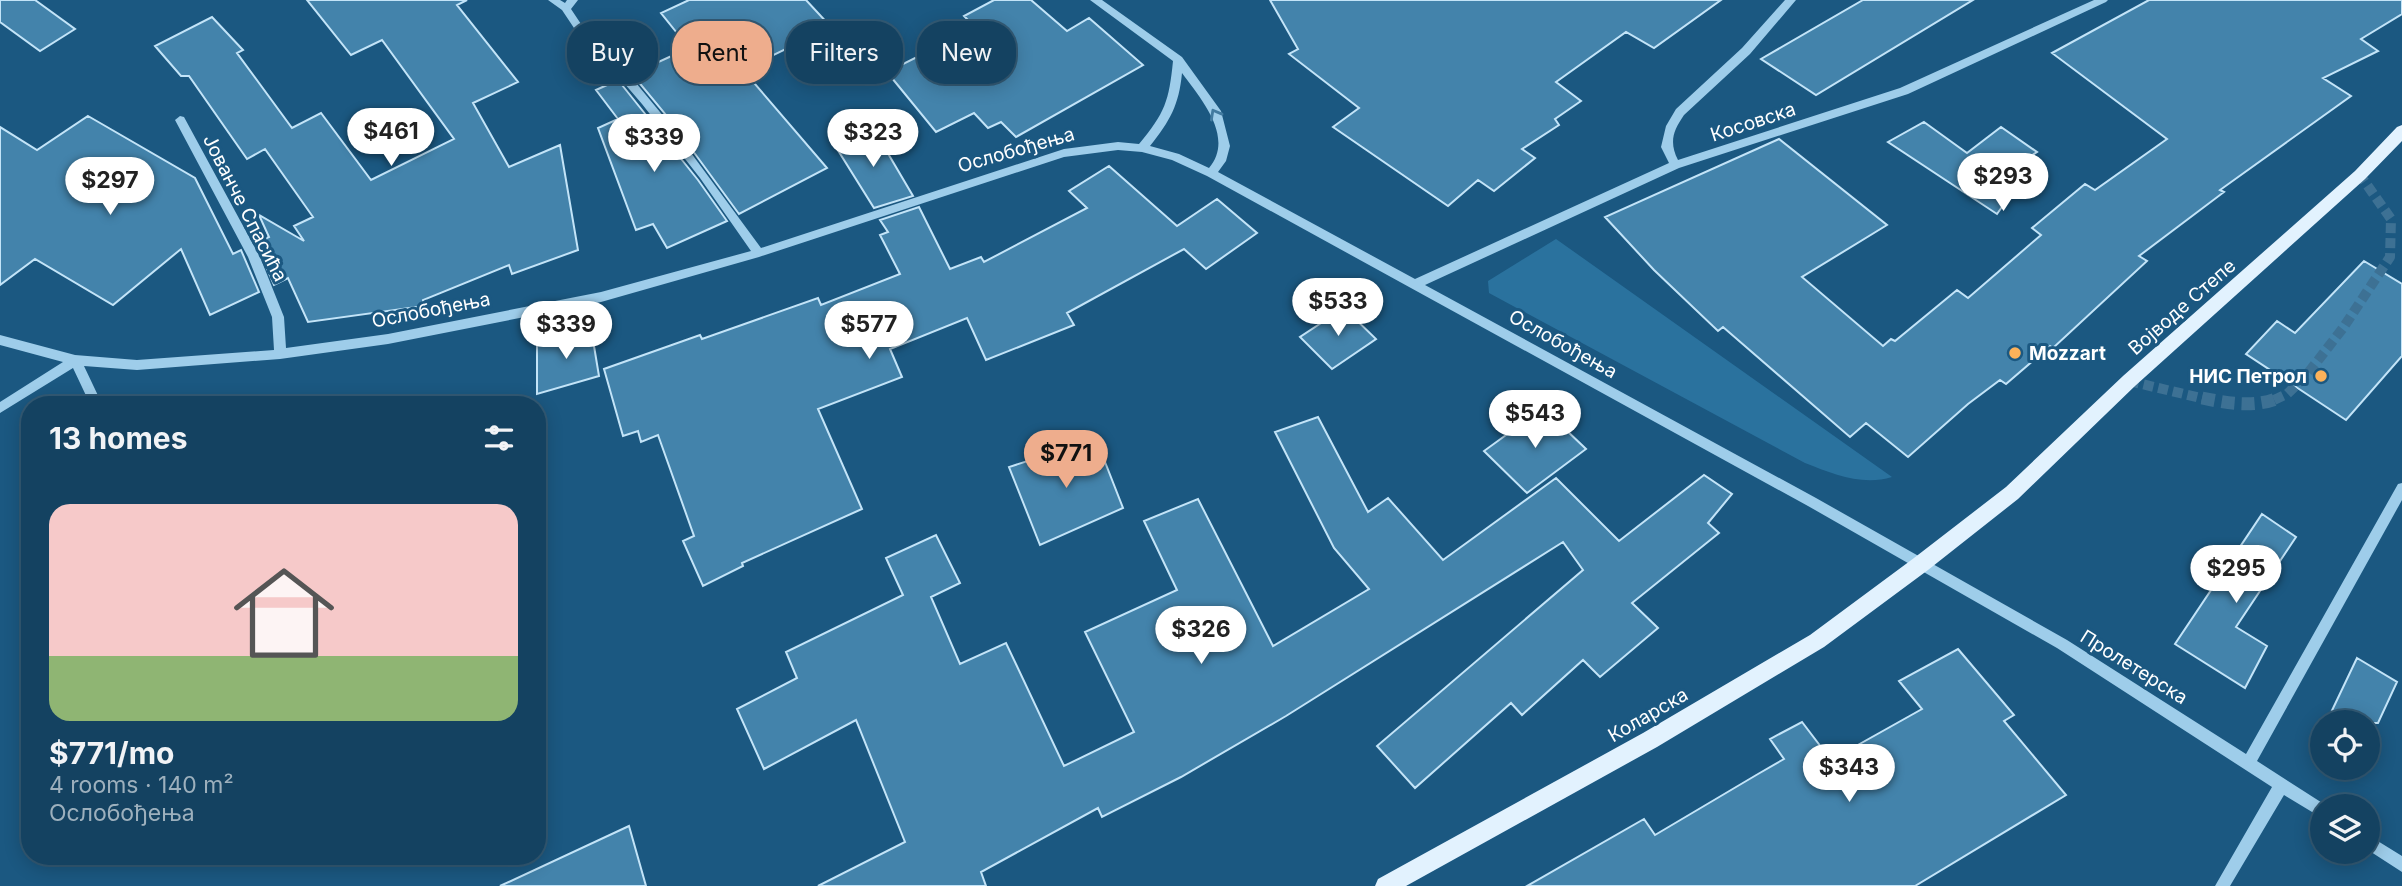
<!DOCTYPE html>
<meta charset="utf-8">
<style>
body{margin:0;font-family:Inter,sans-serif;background:#214d6a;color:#f1f3f6;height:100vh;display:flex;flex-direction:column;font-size:26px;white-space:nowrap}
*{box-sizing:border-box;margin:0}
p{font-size:23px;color:#9db0bd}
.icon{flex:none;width:38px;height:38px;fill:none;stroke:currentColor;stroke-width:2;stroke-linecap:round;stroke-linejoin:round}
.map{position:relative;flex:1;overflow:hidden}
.side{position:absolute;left:21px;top:396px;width:525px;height:469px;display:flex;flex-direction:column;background:#144261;border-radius:28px;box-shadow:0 4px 18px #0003,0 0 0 2px #335b76}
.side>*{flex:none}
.banner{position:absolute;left:567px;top:21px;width:665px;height:63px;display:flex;gap:14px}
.buttons{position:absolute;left:2310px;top:710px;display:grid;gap:14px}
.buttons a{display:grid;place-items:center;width:70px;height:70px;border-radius:50%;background:#144261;box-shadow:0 4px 18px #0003,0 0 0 2px #335b76;font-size:35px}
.price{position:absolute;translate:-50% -60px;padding:0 16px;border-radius:24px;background:#fff;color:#222;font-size:23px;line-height:46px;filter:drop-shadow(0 2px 4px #0008)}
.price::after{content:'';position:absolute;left:50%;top:42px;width:21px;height:16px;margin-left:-10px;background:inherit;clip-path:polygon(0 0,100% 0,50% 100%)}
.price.active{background:#eead8d;color:#111}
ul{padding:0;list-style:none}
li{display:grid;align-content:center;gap:14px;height:371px;padding:0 28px}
li span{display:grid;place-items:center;height:217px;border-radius:21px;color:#555}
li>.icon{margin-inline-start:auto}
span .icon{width:126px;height:126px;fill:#fffc;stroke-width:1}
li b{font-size:30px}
h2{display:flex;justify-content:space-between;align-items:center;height:84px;padding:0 28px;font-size:30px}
.pill{padding:0 24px;border-radius:28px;background:#144261;box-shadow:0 4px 18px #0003,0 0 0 2px #335b76;font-size:24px;line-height:63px}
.pill.active{background:#eead8d;color:#111}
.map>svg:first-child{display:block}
.green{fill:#2a729e}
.building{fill:#4383ab;stroke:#c3e4f8;stroke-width:2}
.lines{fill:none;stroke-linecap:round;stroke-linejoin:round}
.minor-tunnel-far1{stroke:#3d7194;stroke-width:10;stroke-dasharray:10 5;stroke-linecap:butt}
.minor-tunnel{stroke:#3d7194;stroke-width:13;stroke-dasharray:13 7;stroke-linecap:butt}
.minor{fill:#9ecdea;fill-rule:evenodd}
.major{fill:#e2f2fe;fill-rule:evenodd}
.oneway{stroke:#427ba0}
.poi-dot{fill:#fcb25a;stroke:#1b5881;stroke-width:2.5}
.labels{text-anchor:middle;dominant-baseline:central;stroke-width:6;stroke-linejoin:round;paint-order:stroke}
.street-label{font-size:19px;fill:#fff;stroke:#1b5881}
.poi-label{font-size:19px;font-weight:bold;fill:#fff;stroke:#1b5881;text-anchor:start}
</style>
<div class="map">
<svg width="2402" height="886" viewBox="0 0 2402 886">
<rect width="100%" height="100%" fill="#1b5881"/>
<!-- green -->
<path class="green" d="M1556 239 1892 477C1862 486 1833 474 1805 463L1489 293 1488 281Z"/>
<!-- building -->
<path class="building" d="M0 0H35L75 29 40 51 0 22Z
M307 0H467L457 5 518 82 473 103 509 167 560 145 578 250 512 274 509 265 423 300 424 306 308 322 288 278 274 285 256 243 269 237 259 215 304 241 294 226 313 217 265 149 247 159 189 76H181L155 46 212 17 243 50 237 53 292 128 321 113 371 180 454 139 382 40 351 55Z
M689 0H806L831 27 743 70 827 168 739 214 671 121 632 74 689 48 661 13Z
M994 0H1031L1067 31 1089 18 1143 65 1016 137 1001 122 988 128 974 113 936 132 887 72 959 36 952 30 969 21 964 16Z
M1270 0H1721L1654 48 1626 32 1556 82 1581 101 1555 119 1559 125 1522 149 1535 158 1494 191 1478 180 1448 206 1333 127 1359 108 1289 54 1298 49Z
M1863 0H1973L1816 95 1761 59Z
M2149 0H2402V14L2361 39 2378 51 2323 78 2351 96 2220 190 2224 192 2139 256 2147 261 2053 348 2050 346 2006 384 2000 380 1968 404 1908 457 1866 423 1850 437 1723 327 1718 331 1654 270 1605 217 1779 139 1887 225 1802 277 1883 346 1891 339 1895 341 1957 290 1968 298 2041 235 2032 228 2085 184 2095 190 2167 139 2052 53Z
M618 80 698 180 727 221 667 248 653 224 636 230 598 128 618 119 596 90Z
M88 116 195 178 233 254 241 250 259 292 210 315 181 249 113 305 35 259 0 285V127L37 150Z
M1924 122 1967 153 2001 127 2037 152 2000 176 2016 187 1997 214 1888 142Z
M873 128 913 196 874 208 834 144Z
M1109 166 1177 226 1217 199 1257 233 1206 269 1184 249 1067 313 1074 325 986 360 967 318 890 349 902 377 818 409 862 509 742 563 743 566 703 586 683 541 694 536 658 435 641 442 638 431 623 436 604 369 700 335 702 339 818 298 821 305 900 274 880 235 888 232 880 220 919 207 950 269 981 257 984 262 1087 208 1069 191Z
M2364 261 2402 284V356L2346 420 2246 354 2277 321 2295 333Z
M1344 308 1376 339 1332 369 1300 337Z
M591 328 599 376 537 394V344Z
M1543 408 1586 449 1527 493 1484 451Z
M1318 417 1368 512 1388 498 1443 560 1556 478 1619 541 1704 475 1732 494 1708 523 1719 533 1632 603 1658 628 1600 677 1583 660 1522 715 1511 703 1415 788 1377 746 1583 570 1563 542 1286 716 1181 777 1102 817 1098 808 981 872 986 886H818L905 842 856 720 764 769 737 709 797 678 786 652 903 595 886 558 936 535 960 583 931 597 960 664 1006 643 1064 766 1134 732 1085 632 1177 590 1144 521 1198 499 1273 646 1369 589 1334 548 1275 432Z
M1096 439 1123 508 1040 545 1009 467Z
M2262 514 2296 537 2236 627 2267 646 2245 688 2175 644Z
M1958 649 2014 715 2004 721 2066 795 1915 886H1527L1644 819 1655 835 1758 774 1784 759 1770 739 1802 722 1831 760 1922 709 1899 681Z
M2357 658 2397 682 2378 723H2326Z
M629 826 646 886H500Z"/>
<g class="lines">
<!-- minor-tunnel-far1 -->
<path class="minor-tunnel-far1" d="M2129 381 2209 400
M2274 400 2287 394 2305 377 2343 328 2390 257 2391 219 2360 175"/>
<!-- minor-tunnel -->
<path class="minor-tunnel" d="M2202 398C2226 403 2255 408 2278 398"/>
<!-- minor -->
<path class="minor" d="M548 0H560L565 3 567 0H578L571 9 581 24 608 49 669 123 761 248 1064 149 1118 142 1139 144C1165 113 1169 101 1173 61L1090 0H1102L1182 57 1221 111 1230 146 1226 161 1218 172 1415 279 1669 163 1661 147 1666 126 1676 109 1742 48 1785 0H1796L1750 54 1684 115C1673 131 1669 142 1678 160L1900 88 2094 0H2108L2106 2 1908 94 1679 168 1425 285 1816 498 2067 640 2246 754 2398 484 2402 483V500L2257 761 2327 806 2322 807V818L2284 795 2230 886H2215L2272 787 2057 648 1808 506 1207 176 1172 160 1142 152 1118 150 1064 157 759 257 601 302 388 344 280 359 137 370 84 366 102 404H90L73 368 0 413V402L63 362 0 345V335L75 355 137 360 274 350 272 317 248 257 175 120 180 116 184 117 260 257 284 317 286 348 388 334 601 292 751 251 700 178 642 104 600 55 574 28 562 10ZM1182 73C1201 99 1235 137 1209 168L1179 154 1150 146C1170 121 1179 105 1182 73Z
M2368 835 2402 856V872L2368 850Z"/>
<!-- major -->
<path class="major" d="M2402 125V141L2365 179 2135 386 2018 499 1928 570 1824 647 1657 747 1406 886H1375L1378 879 1643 733 1810 635 1914 558 2006 487 2123 376 2355 171 2397 127Z"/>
</g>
<!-- one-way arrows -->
<defs><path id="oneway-chevron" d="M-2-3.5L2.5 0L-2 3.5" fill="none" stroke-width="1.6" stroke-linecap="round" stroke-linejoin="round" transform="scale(1.75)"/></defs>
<use class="oneway" href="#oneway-chevron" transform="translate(1215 114) rotate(-119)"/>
<!-- markers -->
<g class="poi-dot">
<circle cx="2015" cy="353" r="7"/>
<circle cx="2321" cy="376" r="7"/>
</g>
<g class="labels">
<!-- street labels -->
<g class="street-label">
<text transform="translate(1753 122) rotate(-18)">Косовска</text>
<text transform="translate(1016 150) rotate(-16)">Ослобођења</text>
<text transform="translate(245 208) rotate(63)">Јованче Спасића</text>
<text transform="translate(2182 307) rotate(-41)">Војводе Степе</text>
<text transform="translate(431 310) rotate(-11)">Ослобођења</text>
<text transform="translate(1563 344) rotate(29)">Ослобођења</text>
<text transform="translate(2134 667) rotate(32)">Пролетерска</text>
<text transform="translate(1648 715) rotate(-30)">Коларска</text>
</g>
<!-- poi labels -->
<g class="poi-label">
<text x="2029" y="353">Mozzart</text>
<text x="2307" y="376" text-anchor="end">НИС Петрол</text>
</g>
</g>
</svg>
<div class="buttons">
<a><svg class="icon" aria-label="locate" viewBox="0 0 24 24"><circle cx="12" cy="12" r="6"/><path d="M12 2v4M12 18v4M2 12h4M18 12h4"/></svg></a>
<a><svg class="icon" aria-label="layers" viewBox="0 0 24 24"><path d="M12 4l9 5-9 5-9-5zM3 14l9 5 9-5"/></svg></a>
</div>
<b class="price" style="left:391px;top:168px">$461</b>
<b class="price" style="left:873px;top:169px">$323</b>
<b class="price" style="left:654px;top:174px">$339</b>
<b class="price" style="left:2003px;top:213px">$293</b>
<b class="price" style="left:110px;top:217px">$297</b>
<b class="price" style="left:1338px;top:338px">$533</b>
<b class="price" style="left:566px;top:361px">$339</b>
<b class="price" style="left:869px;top:361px">$577</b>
<b class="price" style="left:1535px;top:450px">$543</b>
<b class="price active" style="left:1066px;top:490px">$771</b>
<b class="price" style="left:2236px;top:605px">$295</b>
<b class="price" style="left:1201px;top:666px">$326</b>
<b class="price" style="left:1849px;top:804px">$343</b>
<div class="banner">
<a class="pill">Buy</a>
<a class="pill active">Rent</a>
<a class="pill">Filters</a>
<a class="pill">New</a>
</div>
<section class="side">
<h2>13 homes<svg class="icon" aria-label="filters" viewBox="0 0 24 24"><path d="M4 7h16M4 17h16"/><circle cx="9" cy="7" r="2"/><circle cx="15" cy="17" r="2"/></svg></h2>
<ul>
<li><span style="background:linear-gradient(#f6c9c9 70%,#8fb573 0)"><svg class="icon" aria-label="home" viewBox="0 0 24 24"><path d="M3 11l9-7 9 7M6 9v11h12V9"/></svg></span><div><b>$771/mo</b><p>4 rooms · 140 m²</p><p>Ослобођења</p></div></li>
</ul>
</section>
</div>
